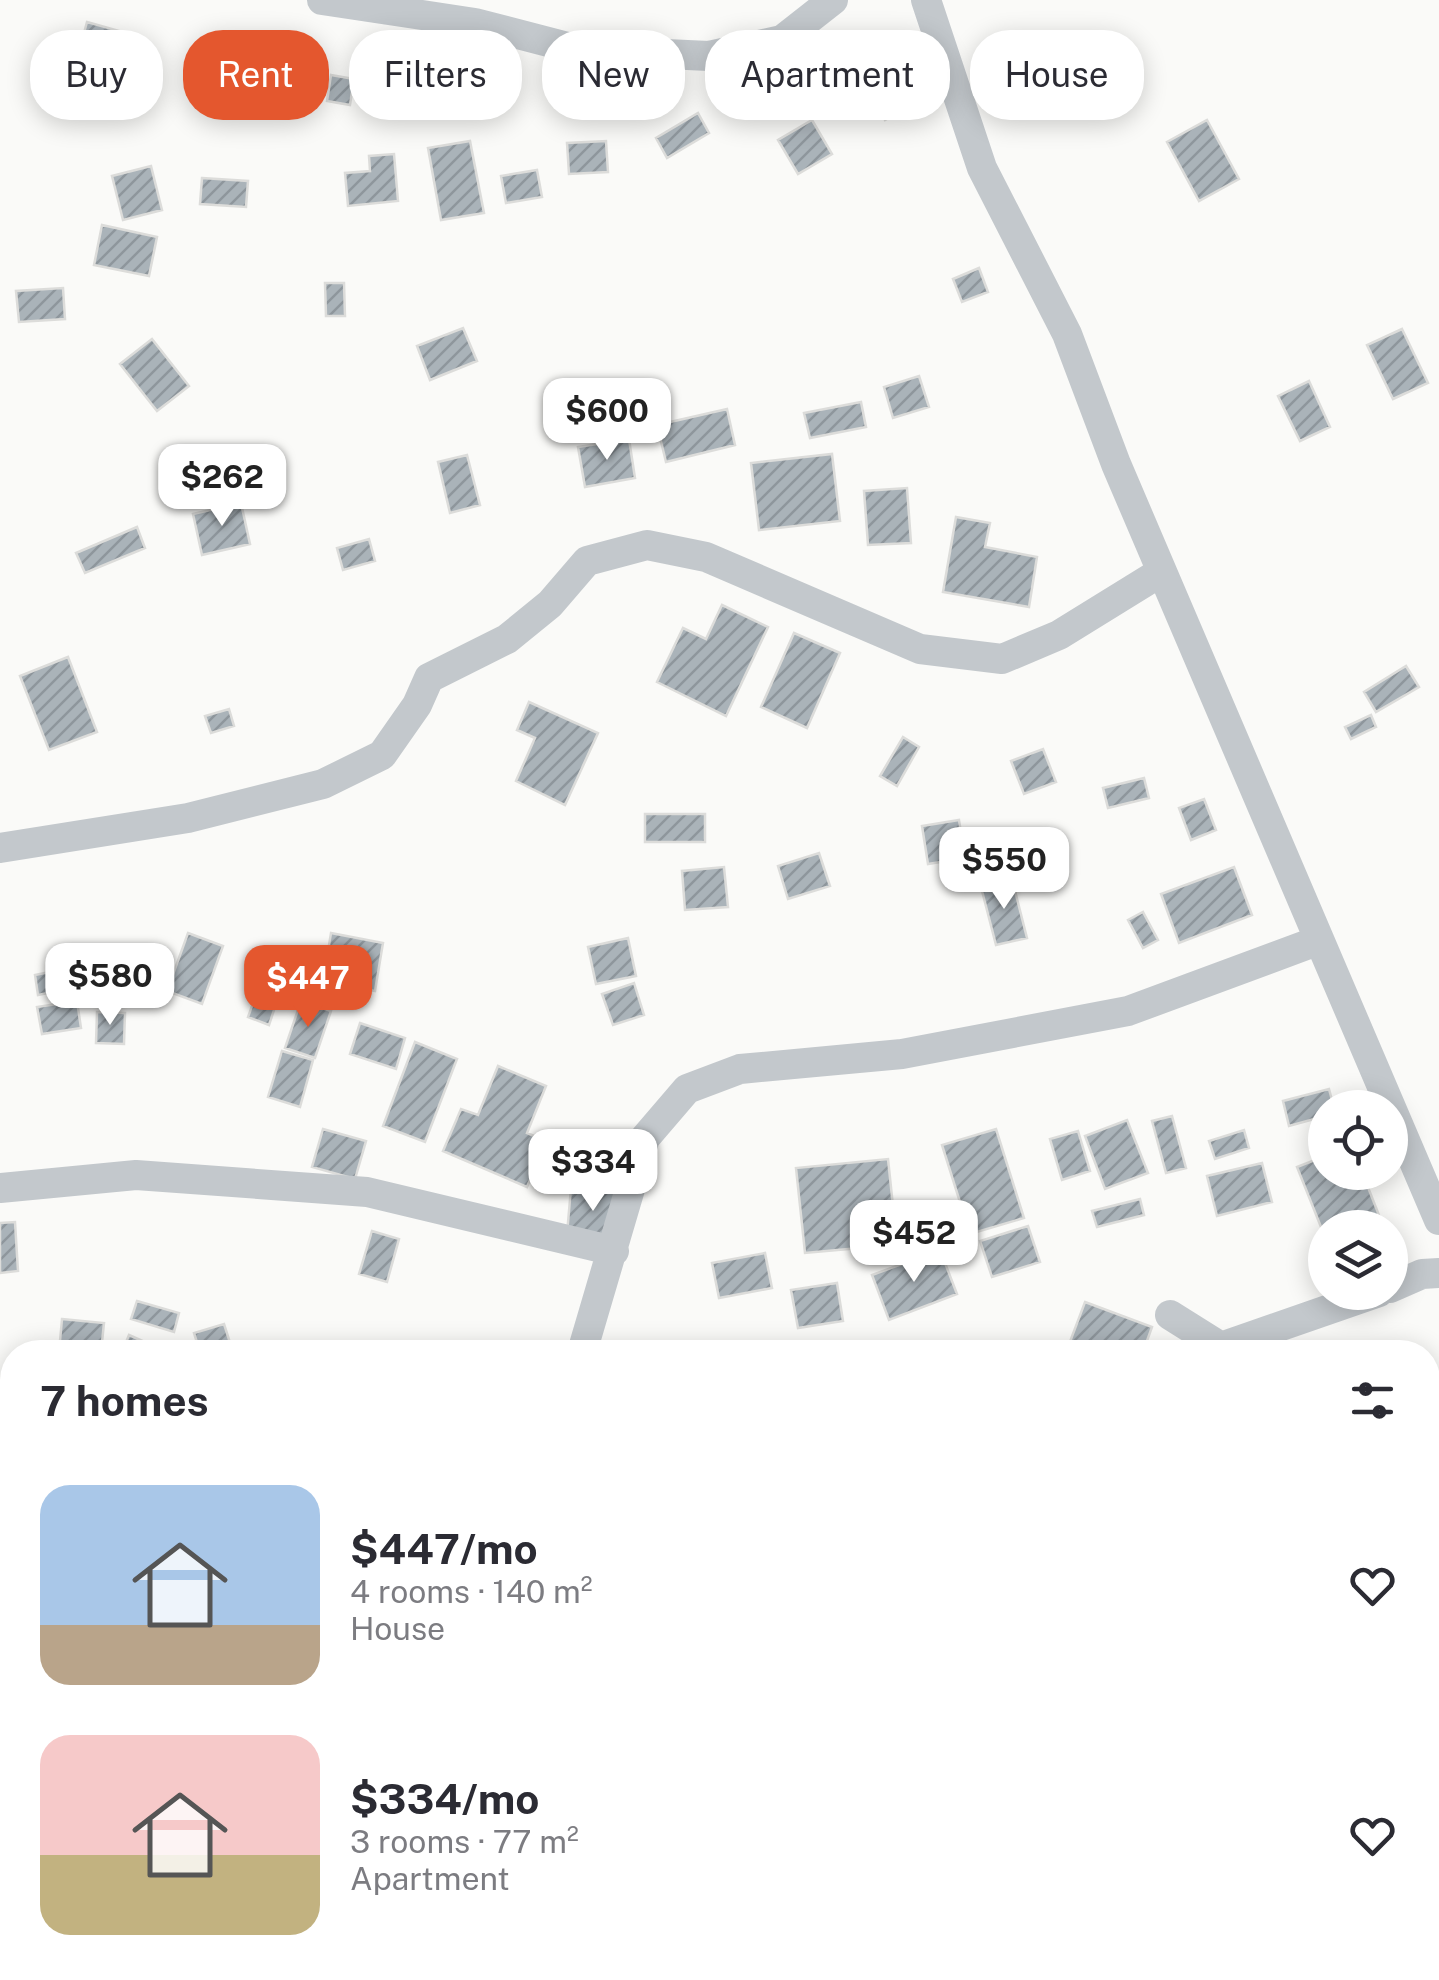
<!DOCTYPE html>
<meta charset="utf-8">
<style>
body{margin:0;font-family:"Public Sans",sans-serif;background:#f7f7f7;color:#2b2b33;height:100vh;display:flex;flex-direction:column;font-size:38px;white-space:nowrap}
*{box-sizing:border-box;margin:0}
p{font-size:32px;color:#7c7c81}
.icon{flex:none;width:55px;height:55px;fill:none;stroke:currentColor;stroke-width:2;stroke-linecap:round;stroke-linejoin:round}
.map{position:relative;flex:1;overflow:hidden}
.side{position:absolute;left:0px;top:1340px;width:1440px;height:640px;display:flex;flex-direction:column;background:#fff;border-radius:40px 40px 0 0;box-shadow:0 5px 25px #0003}
.side>*{flex:none}
.hud{position:absolute;left:30px;top:30px;width:1380px;height:90px;display:flex;gap:20px}
.buttons{position:absolute;left:1308px;top:1090px;display:grid;gap:20px}
.buttons a{display:grid;place-items:center;width:100px;height:100px;border-radius:50%;background:#fff;box-shadow:0 5px 25px #0003;font-size:50px}
.price{position:absolute;translate:-50% -85px;padding:0 22px;border-radius:20px;background:#fff;color:#222;font-size:32px;line-height:65px;filter:drop-shadow(0 2px 5px #0008)}
.price::after{content:'';position:absolute;left:50%;top:60px;width:30px;height:22px;margin-left:-15px;background:inherit;clip-path:polygon(0 0,100% 0,50% 100%)}
.price.selected{background:#e4572e;color:#fff}
ul{padding:0;list-style:none}
li{display:flex;align-items:center;gap:30px;height:250px;padding:0 40px}
li span{display:grid;place-items:center;flex:none;width:280px;height:200px;border-radius:30px;color:#555}
li>.icon{margin-inline-start:auto}
span .icon{width:120px;height:120px;fill:#fffc;stroke-width:1}
li b{font-size:42px}
h2{display:flex;justify-content:space-between;align-items:center;height:120px;padding:0 40px;font-size:42px}
.tag{padding:0 35px;border-radius:40px;background:#fff;box-shadow:0 5px 25px #0003;font-size:35px;line-height:90px}
.tag.selected{background:#e4572e;color:#fff}
.map>svg:first-child{display:block}
.building{fill:url(#building-hatch);stroke:#dcdcda;stroke-width:2.5}
.lines{fill:none;stroke-linecap:round;stroke-linejoin:round}
.street{stroke:#c3c8cc;stroke-width:30}
</style>
<div class="map">
<svg width="1439" height="1980" viewBox="0 0 1439 1980">
<defs>
<pattern id="building-hatch" width="6" height="6" patternUnits="userSpaceOnUse" patternTransform="scale(2.5)"><rect width="6" height="6" fill="#aab3b9"/><path d="M-1 1l2-2M0 6l6-6M5 7l2-2" fill="none" stroke="#8e969c"/></pattern>
</defs>
<rect width="100%" height="100%" fill="#fafaf8"/>
<!-- building -->
<path class="building" d="M87 22 130 34 111 107 67 95Z
M907 65 925 97 885 120 867 88Z
M331 75 354 79 350 105 327 101Z
M698 113 709 133 667 158 656 138Z
M812 120 832 154 798 174 778 140Z
M1207 120 1239 179 1199 201 1167 142Z
M470 141 484 213 441 220 428 148Z
M606 141 608 172 569 174 567 143Z
M394 154 398 201 348 206 345 173 370 171 369 156Z
M151 166 162 210 123 220 112 176Z
M537 170 542 197 506 203 501 176Z
M202 178 248 181 246 207 200 204Z
M102 225 157 237 149 276 94 265Z
M979 268 988 292 962 302 953 279Z
M325 283H344L345 316H326Z
M63 288 65 319 19 322 16 291Z
M463 328 477 361 430 380 417 346Z
M1402 329 1428 383 1393 399 1367 345Z
M152 339 189 386 157 411 120 364Z
M919 376 929 407 893 418 884 387Z
M1309 381 1330 427 1300 441 1278 396Z
M861 402 866 427 810 438 804 413Z
M727 409 735 445 666 462 657 425Z
M629 439 635 478 585 487 578 447Z
M832 454 840 521 759 530 751 463Z
M467 455 480 505 450 513 438 462Z
M907 488 911 543 868 545 864 491Z
M241 503 250 544 202 555 193 514Z
M956 517 990 523 985 547 1037 557 1029 607 943 592Z
M137 527 145 548 85 573 76 553Z
M369 539 375 561 343 570 337 548Z
M722 605 768 627 726 716 657 682 683 628 706 639Z
M794 633 840 653 807 728 761 707Z
M68 657 97 732 49 750 20 676Z
M1406 666 1419 687 1376 712 1364 692Z
M529 702 598 733 565 805 516 781 535 738 517 730Z
M229 709 234 726 211 733 205 716Z
M1371 715 1376 727 1351 739 1345 727Z
M903 737 919 747 897 786 880 776Z
M1043 749 1056 782 1024 794 1011 761Z
M1144 778 1149 798 1108 808 1103 788Z
M1204 799 1216 830 1191 840 1179 808Z
M645 814H705V842H645Z
M959 820 965 858 928 864 922 826Z
M819 853 830 886 788 899 778 866Z
M724 867 728 907 685 910 682 871Z
M1234 867 1252 915 1179 943 1161 894Z
M1012 879 1027 938 996 945 981 887Z
M1143 912 1158 940 1143 948 1128 920Z
M188 933 223 946 202 1004 167 991Z
M331 933 383 943 375 991 323 981Z
M628 938 636 976 596 984 588 947Z
M74 967 78 987 38 995 35 975Z
M266 967 286 974 269 1025 248 1017Z
M634 983 644 1015 613 1025 602 994Z
M77 1001 81 1028 42 1034 37 1007Z
M301 1001 331 1011 315 1058 285 1048Z
M97 1012 125 1013 124 1044 96 1043Z
M360 1023 405 1038 396 1069 350 1054Z
M415 1042 457 1059 425 1142 383 1126Z
M282 1051 313 1060 300 1107 268 1097Z
M498 1066 546 1086 527 1133 546 1141 527 1187 443 1151 461 1109 478 1115Z
M1329 1089 1334 1108H1325V1116L1289 1126 1283 1101Z
M1172 1116 1186 1168 1166 1173 1152 1121Z
M1127 1120 1148 1173 1105 1189 1085 1136Z
M323 1129 366 1141 355 1179 312 1167Z
M996 1129 1024 1218 970 1234 942 1145Z
M1244 1130 1249 1148 1215 1159 1209 1141Z
M1078 1131 1090 1171 1062 1180 1050 1139Z
M1325 1156V1172H1362L1384 1228H1325V1237L1297 1167Z
M888 1159 893 1206 855 1209 859 1248 805 1253 796 1168Z
M1262 1163 1272 1202 1217 1216 1207 1176Z
M571 1188 619 1193 615 1239 567 1234Z
M1140 1199 1144 1215 1097 1227 1092 1211Z
M15 1222 18 1271 0 1273V1223Z
M1028 1226 1040 1262 992 1277 980 1241Z
M372 1231 399 1239 387 1282 359 1274Z
M940 1250 957 1294 889 1320 872 1275Z
M765 1253 772 1288 719 1298 712 1263Z
M837 1283 843 1321 798 1328 791 1290Z
M137 1301 179 1313 174 1332 131 1319Z
M1085 1302 1152 1327 1143 1352H1082L1068 1347Z
M62 1319 104 1323 101 1352H59Z
M224 1324 233 1352H200L194 1333Z
M129 1335 167 1352H122Z
M1439 1910V1942L1428 1914Z
M152 1968H207V1974Z
M227 1968H273V1980H226Z
M513 1968H600L610 1970 607 1980H505Z
M704 1968H745L742 1980 702 1974Z
M869 1968H906L904 1980H867Z
M921 1968H951L947 1980 919 1973Z
M974 1968 1008 1973 1007 1980H972Z
M1227 1968H1275L1277 1974 1230 1980Z"/>
<g class="lines">
<!-- street -->
<path class="street" d="M322 0 475 23 579 50 709 56 782 40 833 0
M926 0 982 168 1067 334 1116 464 1439 1220
M0 848 188 818 323 784 382 755 417 705 429 678 507 639 550 604 587 561 647 545 706 557 920 649 1002 659 1059 635 1161 572
M0 1188 136 1175 367 1192 614 1251
M1390 1288 1422 1274 1439 1273
M1170 1315 1221 1347 1379 1292
M582 1352 645 1138 687 1089 740 1069 902 1054 1128 1011 1317 941
M0 1478 12 1483
M1428 1677 1439 1673
M0 1751 12 1754
M454 1980 455 1968
M805 1980 808 1968"/>
</g>
</svg>
<div class="buttons">
<a><svg class="icon" aria-label="locate" viewBox="0 0 24 24"><circle cx="12" cy="12" r="6"/><path d="M12 2v4M12 18v4M2 12h4M18 12h4"/></svg></a>
<a><svg class="icon" aria-label="layers" viewBox="0 0 24 24"><path d="M12 4l9 5-9 5-9-5zM3 14l9 5 9-5"/></svg></a>
</div>
<b class="price" style="left:607px;top:463px">$600</b>
<b class="price" style="left:222px;top:529px">$262</b>
<b class="price" style="left:1004px;top:912px">$550</b>
<b class="price" style="left:110px;top:1028px">$580</b>
<b class="price selected" style="left:308px;top:1030px">$447</b>
<b class="price" style="left:593px;top:1214px">$334</b>
<b class="price" style="left:914px;top:1285px">$452</b>
<div class="hud">
<a class="tag">Buy</a>
<a class="tag selected">Rent</a>
<a class="tag">Filters</a>
<a class="tag">New</a>
<a class="tag">Apartment</a>
<a class="tag">House</a>
</div>
<section class="side">
<h2>7 homes<svg class="icon" aria-label="filters" viewBox="0 0 24 24"><path d="M4 7h16M4 17h16"/><circle cx="9" cy="7" r="2"/><circle cx="15" cy="17" r="2"/></svg></h2>
<ul>
<li><span style="background:linear-gradient(#a9c7e8 70%,#b9a48a 0)"><svg class="icon" aria-label="home" viewBox="0 0 24 24"><path d="M3 11l9-7 9 7M6 9v11h12V9"/></svg></span><div><b>$447/mo</b><p>4 rooms · 140 m²</p><p>House</p></div><svg class="icon" aria-label="heart" viewBox="0 0 24 24"><path d="M12 20l-8-8c-3-5 5-10 8-4 3-6 11-1 8 4z"/></svg></li>
<li><span style="background:linear-gradient(#f6c9c9 60%,#c2b280 0)"><svg class="icon" aria-label="home" viewBox="0 0 24 24"><path d="M3 11l9-7 9 7M6 9v11h12V9"/></svg></span><div><b>$334/mo</b><p>3 rooms · 77 m²</p><p>Apartment</p></div><svg class="icon" aria-label="heart" viewBox="0 0 24 24"><path d="M12 20l-8-8c-3-5 5-10 8-4 3-6 11-1 8 4z"/></svg></li>
</ul>
</section>
</div>
